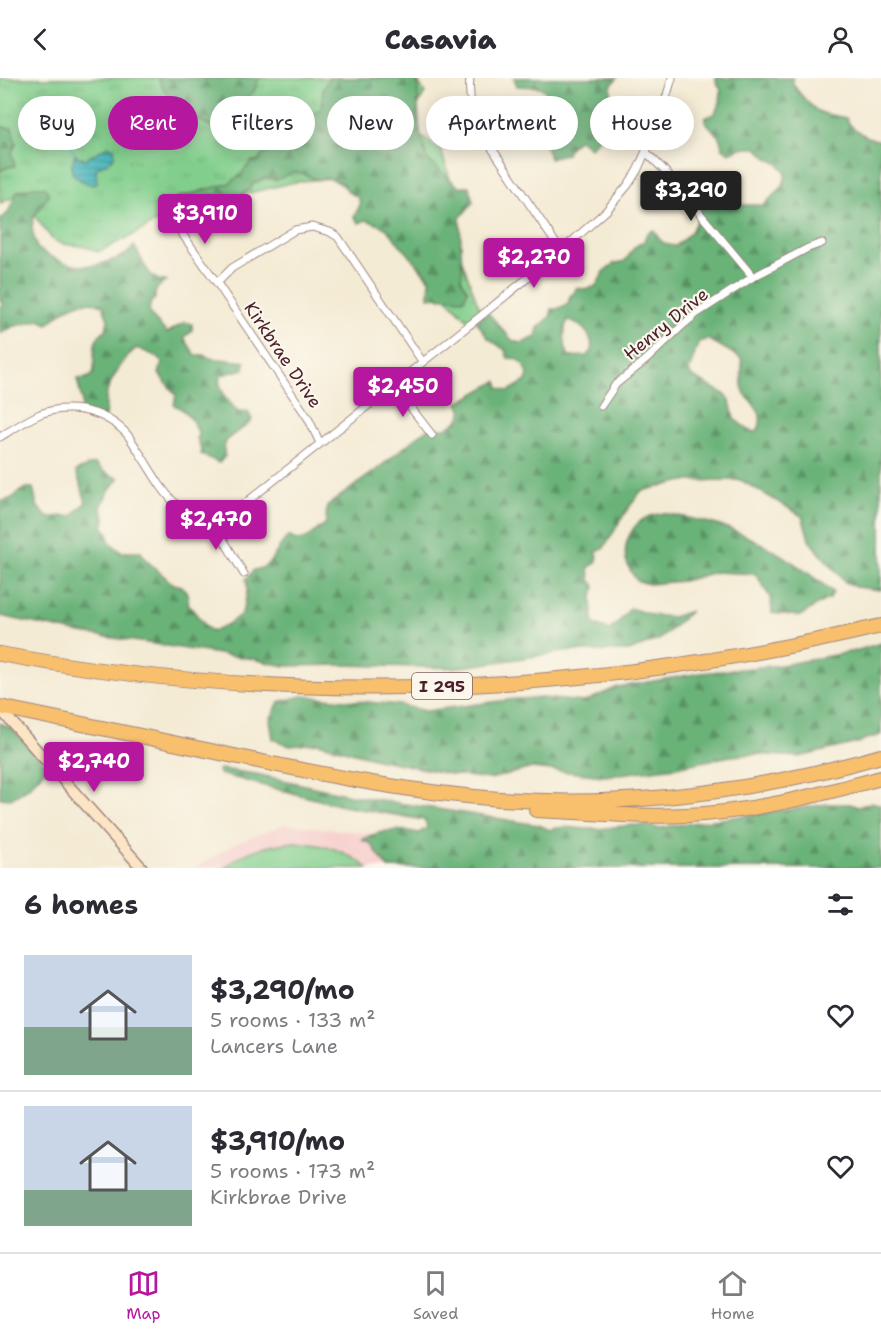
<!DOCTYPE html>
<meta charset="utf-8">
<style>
body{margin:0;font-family:"Shantell Sans",sans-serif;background:#f7f7f7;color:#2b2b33;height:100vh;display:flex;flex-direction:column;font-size:22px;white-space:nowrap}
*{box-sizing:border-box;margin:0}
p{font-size:20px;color:#7c7c81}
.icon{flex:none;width:33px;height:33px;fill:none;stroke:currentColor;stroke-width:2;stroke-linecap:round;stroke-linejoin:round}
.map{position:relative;height:790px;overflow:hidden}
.panel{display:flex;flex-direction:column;background:#fff;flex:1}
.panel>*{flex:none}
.top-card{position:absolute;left:18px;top:18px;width:846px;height:54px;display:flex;gap:12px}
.price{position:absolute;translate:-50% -51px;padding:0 14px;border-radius:6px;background:#b5179e;color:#fff;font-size:20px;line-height:39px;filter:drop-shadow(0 2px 3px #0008)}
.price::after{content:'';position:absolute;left:50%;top:36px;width:18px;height:14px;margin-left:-9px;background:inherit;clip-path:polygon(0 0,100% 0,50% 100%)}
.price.on{background:#222;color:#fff}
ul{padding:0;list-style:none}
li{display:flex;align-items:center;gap:18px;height:150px;padding:0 24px}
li+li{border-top:2px solid #e1e1e2}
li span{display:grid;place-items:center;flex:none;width:168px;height:120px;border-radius:0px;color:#555}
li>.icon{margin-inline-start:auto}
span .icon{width:72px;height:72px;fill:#fffc;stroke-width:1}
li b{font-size:26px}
h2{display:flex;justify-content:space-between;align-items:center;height:72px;padding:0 24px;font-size:26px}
.pill{padding:0 21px;border-radius:27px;background:#fff;box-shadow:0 3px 15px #0003;font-size:21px;line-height:54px}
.pill.on{background:#b5179e;color:#fff}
header{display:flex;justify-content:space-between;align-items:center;height:78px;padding:0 24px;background:#fff;font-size:27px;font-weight:800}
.dock{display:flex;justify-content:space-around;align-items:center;height:84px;border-top:2px solid #e1e1e2;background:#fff;font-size:16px;color:#7c7c81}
.dock a{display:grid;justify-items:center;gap:3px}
.dock .on{color:#b5179e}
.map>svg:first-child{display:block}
.built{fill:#f7d0cd}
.grass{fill:url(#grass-tufts);stroke:#66775c;stroke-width:1.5}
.forest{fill:url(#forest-firs);stroke:#5a6852;stroke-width:1.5;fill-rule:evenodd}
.green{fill:#82cf8d;stroke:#66775c;stroke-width:1.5}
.water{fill:url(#water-rules);stroke:#486a73;stroke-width:1.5}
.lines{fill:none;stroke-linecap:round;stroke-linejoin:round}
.stream{stroke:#45b5bb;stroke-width:2}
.minor-casing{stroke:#9f8580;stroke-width:9}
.secondary-casing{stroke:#9f8580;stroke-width:13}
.motorway-casing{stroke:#9f8580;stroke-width:16}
.minor{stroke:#fff;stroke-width:7}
.secondary{stroke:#fce5c4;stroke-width:10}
.motorway{stroke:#f8bf6c;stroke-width:14}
.labels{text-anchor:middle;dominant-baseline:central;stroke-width:4.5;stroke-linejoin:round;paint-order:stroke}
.shield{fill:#fbf7ec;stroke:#7f6065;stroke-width:1.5}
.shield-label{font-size:16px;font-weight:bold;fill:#4a1f2b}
.street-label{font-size:18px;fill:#4a1f2b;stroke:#fbf7ec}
</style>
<header><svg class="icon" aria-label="back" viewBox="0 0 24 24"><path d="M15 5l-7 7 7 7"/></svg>Casavia<svg class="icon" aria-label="person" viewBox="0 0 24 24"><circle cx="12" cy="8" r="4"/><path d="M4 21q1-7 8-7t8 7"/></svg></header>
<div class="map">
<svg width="881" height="790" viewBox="0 0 881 790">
<defs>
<pattern id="grass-tufts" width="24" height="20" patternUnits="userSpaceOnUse" patternTransform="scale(1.5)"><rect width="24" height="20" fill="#82cf8d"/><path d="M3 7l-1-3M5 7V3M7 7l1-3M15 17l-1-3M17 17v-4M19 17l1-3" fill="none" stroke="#72b17a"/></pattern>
<pattern id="forest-firs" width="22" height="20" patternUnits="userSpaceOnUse" patternTransform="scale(1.5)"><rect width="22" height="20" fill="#69b278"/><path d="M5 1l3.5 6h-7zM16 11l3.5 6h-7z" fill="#589063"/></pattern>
<pattern id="water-rules" width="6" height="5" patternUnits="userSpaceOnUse" patternTransform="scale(1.5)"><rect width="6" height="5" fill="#45b5bb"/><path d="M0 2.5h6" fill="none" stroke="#3c9398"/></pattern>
</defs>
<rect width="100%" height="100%" fill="#fbf7ec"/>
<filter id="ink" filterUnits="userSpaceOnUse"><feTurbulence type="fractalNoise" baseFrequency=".0167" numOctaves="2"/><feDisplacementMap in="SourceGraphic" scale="12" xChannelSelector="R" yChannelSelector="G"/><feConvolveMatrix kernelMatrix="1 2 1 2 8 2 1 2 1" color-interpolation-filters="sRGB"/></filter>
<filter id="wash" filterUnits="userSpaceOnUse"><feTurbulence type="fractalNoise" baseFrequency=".008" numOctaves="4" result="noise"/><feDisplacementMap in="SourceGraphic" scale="24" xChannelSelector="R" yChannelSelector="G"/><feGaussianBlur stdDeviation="1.35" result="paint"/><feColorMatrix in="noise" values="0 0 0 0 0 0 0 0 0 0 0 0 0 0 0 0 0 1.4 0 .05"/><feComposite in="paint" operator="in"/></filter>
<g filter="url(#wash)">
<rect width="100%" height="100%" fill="#f4ebd4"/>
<!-- built -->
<path class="built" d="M285 746 393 758 487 790H195L236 765Z"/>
<!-- grass -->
<path class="grass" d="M0 0H416L425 15 418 27 420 57 441 72 453 111 461 180 482 237 471 245 433 207 396 159 361 120 331 100 295 104 245 116 203 132 185 151 176 141 170 136 131 158 98 174C93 172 88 169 83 168 71 167 62 168 52 161L19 117 0 125Z"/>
<!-- forest -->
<path class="forest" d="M158 0H259L254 13 244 23 232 30 215 51C192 38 168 26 158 0Z
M329 0H418V31L416 37 427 81 459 109 469 108 473 124 460 140 462 193 461 201 468 212 464 221 429 219 430 200 395 161C389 149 378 146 366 142L359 145 354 139 360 127 358 119 348 114 343 105C334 102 327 98 318 102L302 96 294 94 276 102 265 100 252 106 251 111 244 114 232 127 222 120 211 117C201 123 195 129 192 141L189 140 181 129 177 127 176 120 230 105 241 96 252 83 261 82 260 79 299 53 308 39 321 31 323 11Z
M514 0H617L611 8V18L596 21 588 37 591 50 602 57 590 70 579 61 569 70 567 76 559 77 550 81 547 71 542 63 533 61 527 53 521 51C529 46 539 49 548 45L550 34 546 14 540 9 517 8Z
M716 0H793C793 2 792 3 793 5 794 10 812 30 818 33 825 37 838 38 846 40 851 52 868 61 881 63V512L855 509 845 504 810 464 802 438 741 402 684 403 641 413 625 435 604 470 596 474 598 478 596 485 589 489 590 502 595 508 592 520 593 544 597 548 609 552 618 545 630 530 652 537 672 539 691 533 660 561 629 573H571L455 590 344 587 284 588 253 581 81 555 0 538V423C7 423 15 420 18 414L27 410H33L37 428 47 439 72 438 86 424 76 393 90 387 96 386C101 393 111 398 119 400L110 411 101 429 105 441 103 448 108 455 109 463 121 474H141L146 482 173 506 182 508 187 515 189 527 207 550 212 553C223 551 233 543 242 535 245 524 249 512 246 501L254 492C276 489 275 468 289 458 302 469 314 454 326 445L327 428 376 392 427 351 446 350 459 342 462 333 458 325 497 303 499 310 509 313 526 303 528 296C522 284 521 280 508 280L505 272 488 260 477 244 488 235 513 263 522 265 536 259 538 250 550 239 552 231H557L568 226 570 218 575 214 576 210 584 211 596 208 605 192 611 189 614 185C631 185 626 177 635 169 637 167 641 165 644 163L647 155 654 152C657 162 666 168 676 168L691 154 699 137 698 132 713 120 741 127H764L783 108 786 96 779 86 767 80 757 70H741L729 75 723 70 719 59 705 43V40L714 36 720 25 721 12 716 4ZM568 242C582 247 593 256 592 273L586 278 569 279C564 268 562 253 568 242ZM708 261 741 280 742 285C742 293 740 307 744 314 753 329 767 334 757 354L750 353 734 341 730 323 726 317 691 298 689 292 699 264Z
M0 49 12 50 16 65 12 75 15 88 8 89 0 93Z
M34 109H45L49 117C45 124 39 130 35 137 29 147 34 160 37 170 54 182 75 191 96 187 102 186 109 183 115 181 123 178 129 176 134 168 143 181 148 204 166 203 158 209 154 211 155 221L151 224 149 232 152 239 167 255 185 244 192 246C193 253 191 255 185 258V261L195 277H204L210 280 245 284 244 291 221 297 219 304 225 319 238 334H248L252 342C241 356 219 357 225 378L219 385 201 376 202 374 197 360 199 358C196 346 186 331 174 327L176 317 159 296 162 285 158 279 137 270C127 275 110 303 107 314 105 323 107 333 104 342L98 339 81 335 82 322 77 301C80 300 84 301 87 300 104 295 83 265 106 252L108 242 103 227C81 218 63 231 48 246L39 242 12 249 0 256V228L3 227 0 222V141L8 135 17 113Z
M664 435C685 439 707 443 727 450 767 465 800 488 833 514L830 521 823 523 800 538 772 535 771 521 756 496 716 494 683 503 649 506 637 503C632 496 628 489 626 481 623 464 633 444 650 438 654 437 659 436 664 435Z
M881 565V657L863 662 861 664 799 679 756 676 731 678 676 689 604 698 532 690 490 701 449 696 377 681 318 665 290 668 273 661 270 642 279 624 302 618 400 627 426 633 515 621 543 620 584 624 618 609 701 595 782 587 855 573Z
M0 645 11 650 48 689 28 710 11 721 0 720Z
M220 691 256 696 354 718 539 747 550 752C564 746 581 752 596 751 612 750 627 746 643 747 657 748 653 753 670 748L828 726H850L858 729 872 724 881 727V790H388L370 765 362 762C380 751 400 751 419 755L427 750 425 742 342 728 219 696 218 692Z"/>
<!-- green -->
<path class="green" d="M294 764C326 767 342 770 368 790H225C243 772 269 767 294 764Z"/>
<!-- water -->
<path class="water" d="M108 68 114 70 115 77C112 84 104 86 98 89L96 93 97 106C89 109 78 101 72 95V86L75 76 78 79 86 81Z"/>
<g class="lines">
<!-- stream -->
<path class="stream" d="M69 66 75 76"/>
</g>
</g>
<g filter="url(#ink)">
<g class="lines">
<!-- minor casing -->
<g class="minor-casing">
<path id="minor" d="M470 0C468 20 472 37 481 54L561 173
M646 74 663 91 753 199
M173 143 217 205
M394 308 432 357
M601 328 616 306 646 282 683 247 696 236 753 199 808 170 822 165
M0 359C13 351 27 342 40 336 53 331 68 330 82 332 99 335 114 343 126 355 131 361 135 368 139 374 162 409 179 451 229 438L482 237 561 173 606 133 628 107 637 93 659 44 672 0
M320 365 308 340 217 205 232 190 295 152 312 149 330 154 338 159 422 283
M214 440 216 449 244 496"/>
</g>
<!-- secondary casing -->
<g class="secondary-casing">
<path id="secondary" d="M0 631 142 790"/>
</g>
<!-- motorway casing -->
<g class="motorway-casing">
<path id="motorway" d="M0 576C291 630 594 617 881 548
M0 629C84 646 169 664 253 682 335 699 416 715 500 721 628 730 758 713 881 678
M536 732C586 734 637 740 688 737 753 734 818 717 881 700"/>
</g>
<!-- minor -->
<use href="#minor" class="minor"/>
<!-- secondary -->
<use href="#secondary" class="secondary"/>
<!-- motorway -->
<use href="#motorway" class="motorway"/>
</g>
</g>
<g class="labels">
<!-- shield labels -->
<rect class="shield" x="412" y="595" width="60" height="26" rx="4.5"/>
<g class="shield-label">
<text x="442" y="608">I 295</text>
</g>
<!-- street labels -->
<g class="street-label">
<text transform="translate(666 246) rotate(-39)">Henry Drive</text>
<text transform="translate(283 277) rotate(56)">Kirkbrae Drive</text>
</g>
</g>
</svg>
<b class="price on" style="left:691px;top:144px">$3,290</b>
<b class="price" style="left:205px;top:167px">$3,910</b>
<b class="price" style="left:534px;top:211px">$2,270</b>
<b class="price" style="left:403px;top:340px">$2,450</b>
<b class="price" style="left:216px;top:473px">$2,470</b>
<b class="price" style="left:94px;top:715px">$2,740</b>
<div class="top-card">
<a class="pill">Buy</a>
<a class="pill on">Rent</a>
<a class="pill">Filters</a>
<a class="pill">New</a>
<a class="pill">Apartment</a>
<a class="pill">House</a>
</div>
</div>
<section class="panel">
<h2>6 homes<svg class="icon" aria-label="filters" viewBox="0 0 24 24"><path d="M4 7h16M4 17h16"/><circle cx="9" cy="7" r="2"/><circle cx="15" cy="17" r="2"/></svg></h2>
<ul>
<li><span style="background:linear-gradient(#c9d6e8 60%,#7fa58c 0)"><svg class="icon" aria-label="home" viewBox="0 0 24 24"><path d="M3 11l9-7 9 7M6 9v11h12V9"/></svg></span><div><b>$3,290/mo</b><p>5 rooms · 133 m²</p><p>Lancers Lane</p></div><svg class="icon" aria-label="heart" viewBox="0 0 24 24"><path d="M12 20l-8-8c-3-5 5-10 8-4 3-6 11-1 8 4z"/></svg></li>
<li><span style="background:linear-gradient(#c9d6e8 70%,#7fa58c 0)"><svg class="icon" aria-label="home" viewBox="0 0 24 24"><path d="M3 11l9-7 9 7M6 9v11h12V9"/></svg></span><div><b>$3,910/mo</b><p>5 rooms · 173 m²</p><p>Kirkbrae Drive</p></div><svg class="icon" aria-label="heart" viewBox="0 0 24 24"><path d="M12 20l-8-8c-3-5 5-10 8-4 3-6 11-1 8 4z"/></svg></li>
</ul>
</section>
<nav class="dock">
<a class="on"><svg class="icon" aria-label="map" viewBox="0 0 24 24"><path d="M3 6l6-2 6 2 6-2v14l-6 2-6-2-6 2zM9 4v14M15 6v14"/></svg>Map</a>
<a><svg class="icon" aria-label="saved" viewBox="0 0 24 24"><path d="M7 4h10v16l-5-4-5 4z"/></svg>Saved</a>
<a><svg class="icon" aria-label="home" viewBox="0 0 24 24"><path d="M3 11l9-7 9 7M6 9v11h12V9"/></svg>Home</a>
</nav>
